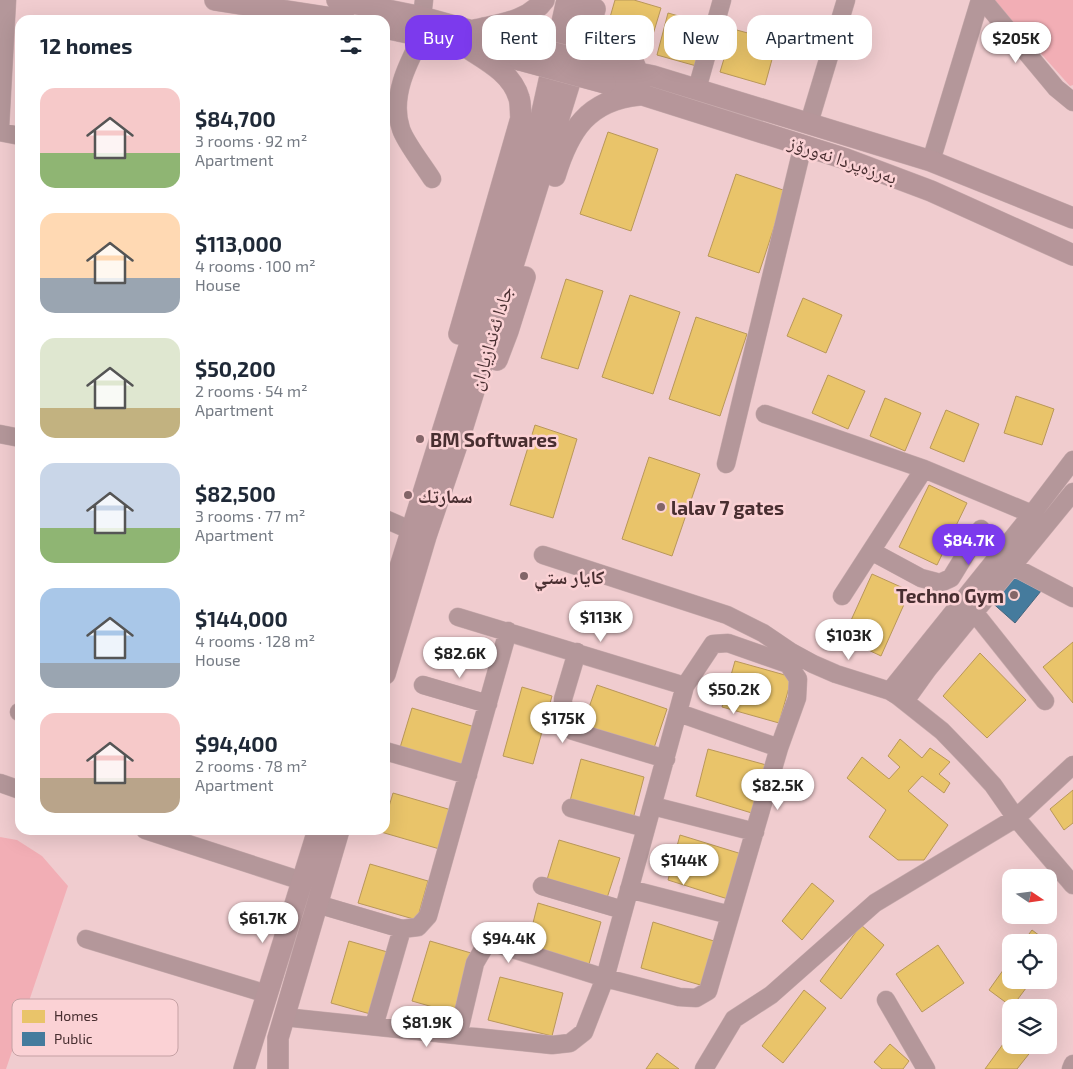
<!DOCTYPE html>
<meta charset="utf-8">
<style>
body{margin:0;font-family:"Exo 2","Noto Naskh Arabic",sans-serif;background:#f6f6f7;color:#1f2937;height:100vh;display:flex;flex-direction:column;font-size:19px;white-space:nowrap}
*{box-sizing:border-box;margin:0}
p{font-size:16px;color:#747a83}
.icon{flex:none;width:28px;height:28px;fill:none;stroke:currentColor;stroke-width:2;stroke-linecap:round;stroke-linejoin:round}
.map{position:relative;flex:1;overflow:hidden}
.sheet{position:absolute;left:15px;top:15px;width:375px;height:820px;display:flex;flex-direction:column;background:#fff;border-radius:15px;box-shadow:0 5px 20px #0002}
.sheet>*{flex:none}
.hud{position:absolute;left:405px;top:15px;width:475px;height:45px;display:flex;gap:10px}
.needle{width:32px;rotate:103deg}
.controls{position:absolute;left:1002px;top:869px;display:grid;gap:10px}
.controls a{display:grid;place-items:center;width:55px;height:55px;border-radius:10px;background:#fff;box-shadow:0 5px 20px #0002;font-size:25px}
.price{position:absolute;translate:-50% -42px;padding:0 11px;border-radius:18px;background:#fff;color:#222;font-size:16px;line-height:32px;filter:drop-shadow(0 1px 2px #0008)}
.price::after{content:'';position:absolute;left:50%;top:30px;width:15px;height:11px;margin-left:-8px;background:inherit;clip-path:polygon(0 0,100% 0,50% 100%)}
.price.on{background:#7c3aed;color:#fff}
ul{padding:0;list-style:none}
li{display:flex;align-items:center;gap:15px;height:125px;padding:0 25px}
li span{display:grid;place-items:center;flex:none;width:140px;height:100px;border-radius:15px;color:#555}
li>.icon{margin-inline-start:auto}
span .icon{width:60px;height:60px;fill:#fffc;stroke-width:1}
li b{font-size:21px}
h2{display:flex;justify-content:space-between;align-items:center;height:60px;padding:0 25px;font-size:21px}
.tag{padding:0 18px;border-radius:15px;background:#fff;box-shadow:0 5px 20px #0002;font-size:18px;line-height:45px}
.tag.on{background:#7c3aed;color:#fff}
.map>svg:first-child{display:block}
.green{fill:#f2aeb5}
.homes{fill:#e9c46a;stroke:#b99759}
.public{fill:#457b9d;stroke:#46647c}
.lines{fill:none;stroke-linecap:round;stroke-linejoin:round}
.minor-casing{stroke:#c9acae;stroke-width:19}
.major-casing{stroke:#c9acae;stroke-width:22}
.minor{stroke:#b4979a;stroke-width:18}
.major{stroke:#b6969a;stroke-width:21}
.major-bridge-casing{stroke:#c9acae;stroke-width:22;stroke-linecap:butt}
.major-bridge{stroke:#b6969a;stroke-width:21}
.poi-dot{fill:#836568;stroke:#fbd2d5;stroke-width:2}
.labels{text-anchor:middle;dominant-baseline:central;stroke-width:5;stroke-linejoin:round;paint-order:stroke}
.street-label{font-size:19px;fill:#482e30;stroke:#fbd2d5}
.poi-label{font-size:19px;font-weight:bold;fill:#482e30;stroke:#fbd2d5;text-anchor:start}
.key{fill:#fbd2d5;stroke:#c5a1a4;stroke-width:1}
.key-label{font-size:14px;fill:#482e30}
</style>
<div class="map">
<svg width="1073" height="1069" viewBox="0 0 1073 1069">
<rect width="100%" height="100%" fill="#f0cccf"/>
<!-- green -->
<path class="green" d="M993 0H1073V85L1070 86Z
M0 837 17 840 42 856 68 886 6 1069H0Z"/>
<!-- homes -->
<path class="homes" d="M615 0H634L661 8 648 51 604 38Z
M668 13 711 25 700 67 657 55Z
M733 29 777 41 765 85 720 72Z
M608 132 658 149 631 231 580 214Z
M736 174 786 191 759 273 708 256Z
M566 279 603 291 578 369 541 358Z
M630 295 680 312 653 394 602 377Z
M803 298 842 315 826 353 787 336Z
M696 317 747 334 720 416 669 399Z
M828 375 865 391 848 429 812 413Z
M1016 396 1054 409 1042 445 1004 433Z
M885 398 921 413 905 451 870 436Z
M946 410 979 424 964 462 930 448Z
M535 425 577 439 553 518 510 505Z
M649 457 700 474 672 556 622 539Z
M929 485 967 503 937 565 899 547Z
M872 574 910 591 881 656 843 638Z
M1073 642V703L1043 667Z
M980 653 1026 700 987 738 943 696Z
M735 661 792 677 779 723 722 707Z
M597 685 667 709 653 751 582 727Z
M522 687 552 696 533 764 503 756Z
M412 708 475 727 463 770 399 751Z
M900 739 922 758 930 748 950 762 939 774 950 783 944 793 922 776 908 791 948 825 924 860H898L869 837 886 810 847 778 862 757 889 779 900 767 888 756Z
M708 749 770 766 755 814 696 796Z
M581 759 644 777 633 819 570 801Z
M1073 790V823L1064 830 1050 809Z
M393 793 455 811 443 850 381 832 382 830H385V820Z
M680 835 745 855 731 900 668 880Z
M559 840 620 858 607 898 546 883Z
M370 864 428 881 417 920 358 903Z
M812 883 834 901 802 940 782 921Z
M538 903 601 922 589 964 527 947Z
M653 922 717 942 704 986 641 968Z
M861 925 884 945 841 999 820 981Z
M1032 930 1048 942H1023Z
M349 941 391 953 374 1015 331 1003Z
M430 941 471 953 454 1013 412 1001Z
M1049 943 1055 949 1049 958Z
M938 945 964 983 922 1012 896 974Z
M1011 959V980H1032L1012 1007 989 990Z
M500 977 563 993 552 1036 488 1020Z
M804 990 826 1008 783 1063 762 1046Z
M1011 1033V1045H1036L1017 1069H985Z
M890 1044 909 1061 903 1069H882L874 1062Z
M657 1053 679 1069H646Z"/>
<!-- public -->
<path class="public" d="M1010 573 1041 591 1015 623 988 599Z"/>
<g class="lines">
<!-- minor casing -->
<g class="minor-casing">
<path id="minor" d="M983 0 1056 88 1073 102
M422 17 424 0
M422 36C408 63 390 97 401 129 405 142 424 166 432 179
M697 89 722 0
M809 123 846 0
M0 128 7 0
M0 132 20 136
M931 161 980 0
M765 414 924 469 1032 514
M0 434 20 438
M726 464 803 145
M385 519 424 536
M871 551 921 578 940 583 951 578 981 529
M543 555 727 615 763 633 791 652 813 664 836 674 890 691 898 696 942 731 971 761 993 785 1016 818 1073 885
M1012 566 1073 598
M842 596 924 469
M974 612 1045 701
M577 652 563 699V718L573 731 666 759
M423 685 488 704
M890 691 1032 514 1073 460
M905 701 928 669 1073 492
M19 712H20
M679 713 779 748
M385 751 468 775
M0 783 20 790
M653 806 755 832
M571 808 646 828
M145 830 302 881
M542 886 623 910
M629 889 730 915
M317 904 402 929 418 927 428 916 508 631
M86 939 267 994
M886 1000 926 1069
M284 1017 552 1045 570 1043 584 1032 605 978 685 686 458 617
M374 1026 402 929
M458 1035 475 963 485 946 494 943 605 978 679 997 696 998 708 991 779 748 797 698 798 679 788 664 728 643 713 644 685 686
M704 1069 734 1019 771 995 875 903 1016 818 1073 765
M1071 1069 1073 1064"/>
</g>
<!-- major casing -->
<g class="major-casing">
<path id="major" d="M215 0 345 20
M337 0 422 17 523 45
M595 9C594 13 591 20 592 24 593 47 618 56 635 66
M385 28 422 36 520 60
M475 30C500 24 528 22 544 0
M609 67 653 76 931 161 1073 218
M605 83 846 159 931 191 1073 255
M555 176C569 130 588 100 639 95
M459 334 521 118C520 112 521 104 519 98 512 73 486 60 466 47
M497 360 508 331 525 277
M385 615 541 117 567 0
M385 674 426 536 460 436 569 85 587 0
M244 1069 318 830
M278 1069V1038L339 830"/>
</g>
<!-- minor -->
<use href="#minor" class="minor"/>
<!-- major -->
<use href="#major" class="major"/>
<!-- major-bridge casing -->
<g class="major-bridge-casing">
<path id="major-bridge" d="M523 45 609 67
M520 60 605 83"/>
</g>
<!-- major-bridge -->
<use href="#major-bridge" class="major-bridge"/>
</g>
<!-- markers -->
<g class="poi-dot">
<circle cx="420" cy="439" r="5"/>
<circle cx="408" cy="495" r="5"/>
<circle cx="661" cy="507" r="5"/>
<circle cx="524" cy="576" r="5"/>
<circle cx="1014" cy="595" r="5"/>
</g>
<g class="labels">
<!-- street labels -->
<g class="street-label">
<text transform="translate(843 159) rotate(19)">بەرزەپردا نەورۆز</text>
<text transform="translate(490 338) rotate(-73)">جادا ئەندازیاران</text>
</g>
<!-- poi labels -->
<g class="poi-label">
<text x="430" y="439">BM Softwares</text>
<text x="418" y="495">سمارتك</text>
<text x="671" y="507">lalav 7 gates</text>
<text x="534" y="576">كايار ستي</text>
<text x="1004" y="595" text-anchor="end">Techno Gym</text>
</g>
</g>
<!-- legend -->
<rect x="12" y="999" width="166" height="57" rx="8" class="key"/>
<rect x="22" y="1010" width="23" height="13" fill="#e9c46a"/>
<rect x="22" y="1032" width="23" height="14" fill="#457b9d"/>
<g class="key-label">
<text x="54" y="1021">Homes</text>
<text x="54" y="1044">Public</text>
</g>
</svg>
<div class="controls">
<a><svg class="needle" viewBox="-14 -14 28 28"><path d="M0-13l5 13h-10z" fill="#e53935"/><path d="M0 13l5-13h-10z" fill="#747a83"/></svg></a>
<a><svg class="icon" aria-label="locate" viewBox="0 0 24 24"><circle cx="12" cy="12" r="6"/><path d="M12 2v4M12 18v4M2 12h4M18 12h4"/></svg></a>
<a><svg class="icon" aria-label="layers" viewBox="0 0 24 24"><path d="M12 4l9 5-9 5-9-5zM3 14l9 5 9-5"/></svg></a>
</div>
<b class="price" style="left:1016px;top:64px">$205K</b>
<b class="price on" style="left:969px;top:566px">$84.7K</b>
<b class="price" style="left:601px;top:643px">$113K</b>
<b class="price" style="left:849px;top:661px">$103K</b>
<b class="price" style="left:460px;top:679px">$82.6K</b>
<b class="price" style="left:734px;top:715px">$50.2K</b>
<b class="price" style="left:563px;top:744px">$175K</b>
<b class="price" style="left:778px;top:811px">$82.5K</b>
<b class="price" style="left:684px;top:886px">$144K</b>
<b class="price" style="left:263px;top:944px">$61.7K</b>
<b class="price" style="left:509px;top:964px">$94.4K</b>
<b class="price" style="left:427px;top:1048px">$81.9K</b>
<div class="hud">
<a class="tag on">Buy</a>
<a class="tag">Rent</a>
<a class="tag">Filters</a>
<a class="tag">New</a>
<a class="tag">Apartment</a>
</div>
<section class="sheet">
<h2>12 homes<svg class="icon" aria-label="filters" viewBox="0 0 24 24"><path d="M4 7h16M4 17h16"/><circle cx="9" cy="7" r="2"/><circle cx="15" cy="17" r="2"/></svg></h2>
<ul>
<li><span style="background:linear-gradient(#f6c9c9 65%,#8fb573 0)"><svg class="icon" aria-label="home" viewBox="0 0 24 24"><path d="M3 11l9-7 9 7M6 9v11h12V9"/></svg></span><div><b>$84,700</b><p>3 rooms · 92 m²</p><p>Apartment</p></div></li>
<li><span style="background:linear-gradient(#ffd9b3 65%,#9aa5b1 0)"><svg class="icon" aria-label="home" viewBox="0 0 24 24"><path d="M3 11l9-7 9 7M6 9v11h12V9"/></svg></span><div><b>$113,000</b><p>4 rooms · 100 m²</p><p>House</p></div></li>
<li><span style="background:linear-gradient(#dfe7d0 70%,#c2b280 0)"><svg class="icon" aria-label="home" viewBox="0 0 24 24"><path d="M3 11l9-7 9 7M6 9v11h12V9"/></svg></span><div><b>$50,200</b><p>2 rooms · 54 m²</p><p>Apartment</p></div></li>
<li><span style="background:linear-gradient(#c9d6e8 65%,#8fb573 0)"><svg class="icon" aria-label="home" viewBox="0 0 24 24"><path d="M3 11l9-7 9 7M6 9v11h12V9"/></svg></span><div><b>$82,500</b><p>3 rooms · 77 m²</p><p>Apartment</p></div></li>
<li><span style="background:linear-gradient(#a9c7e8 75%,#9aa5b1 0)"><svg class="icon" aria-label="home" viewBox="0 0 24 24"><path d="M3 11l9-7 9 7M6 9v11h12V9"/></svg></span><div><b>$144,000</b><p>4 rooms · 128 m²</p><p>House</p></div></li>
<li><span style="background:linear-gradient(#f6c9c9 65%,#b9a48a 0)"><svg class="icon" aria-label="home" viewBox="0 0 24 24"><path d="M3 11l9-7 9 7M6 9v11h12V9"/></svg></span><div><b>$94,400</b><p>2 rooms · 78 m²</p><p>Apartment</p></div></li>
</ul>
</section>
</div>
